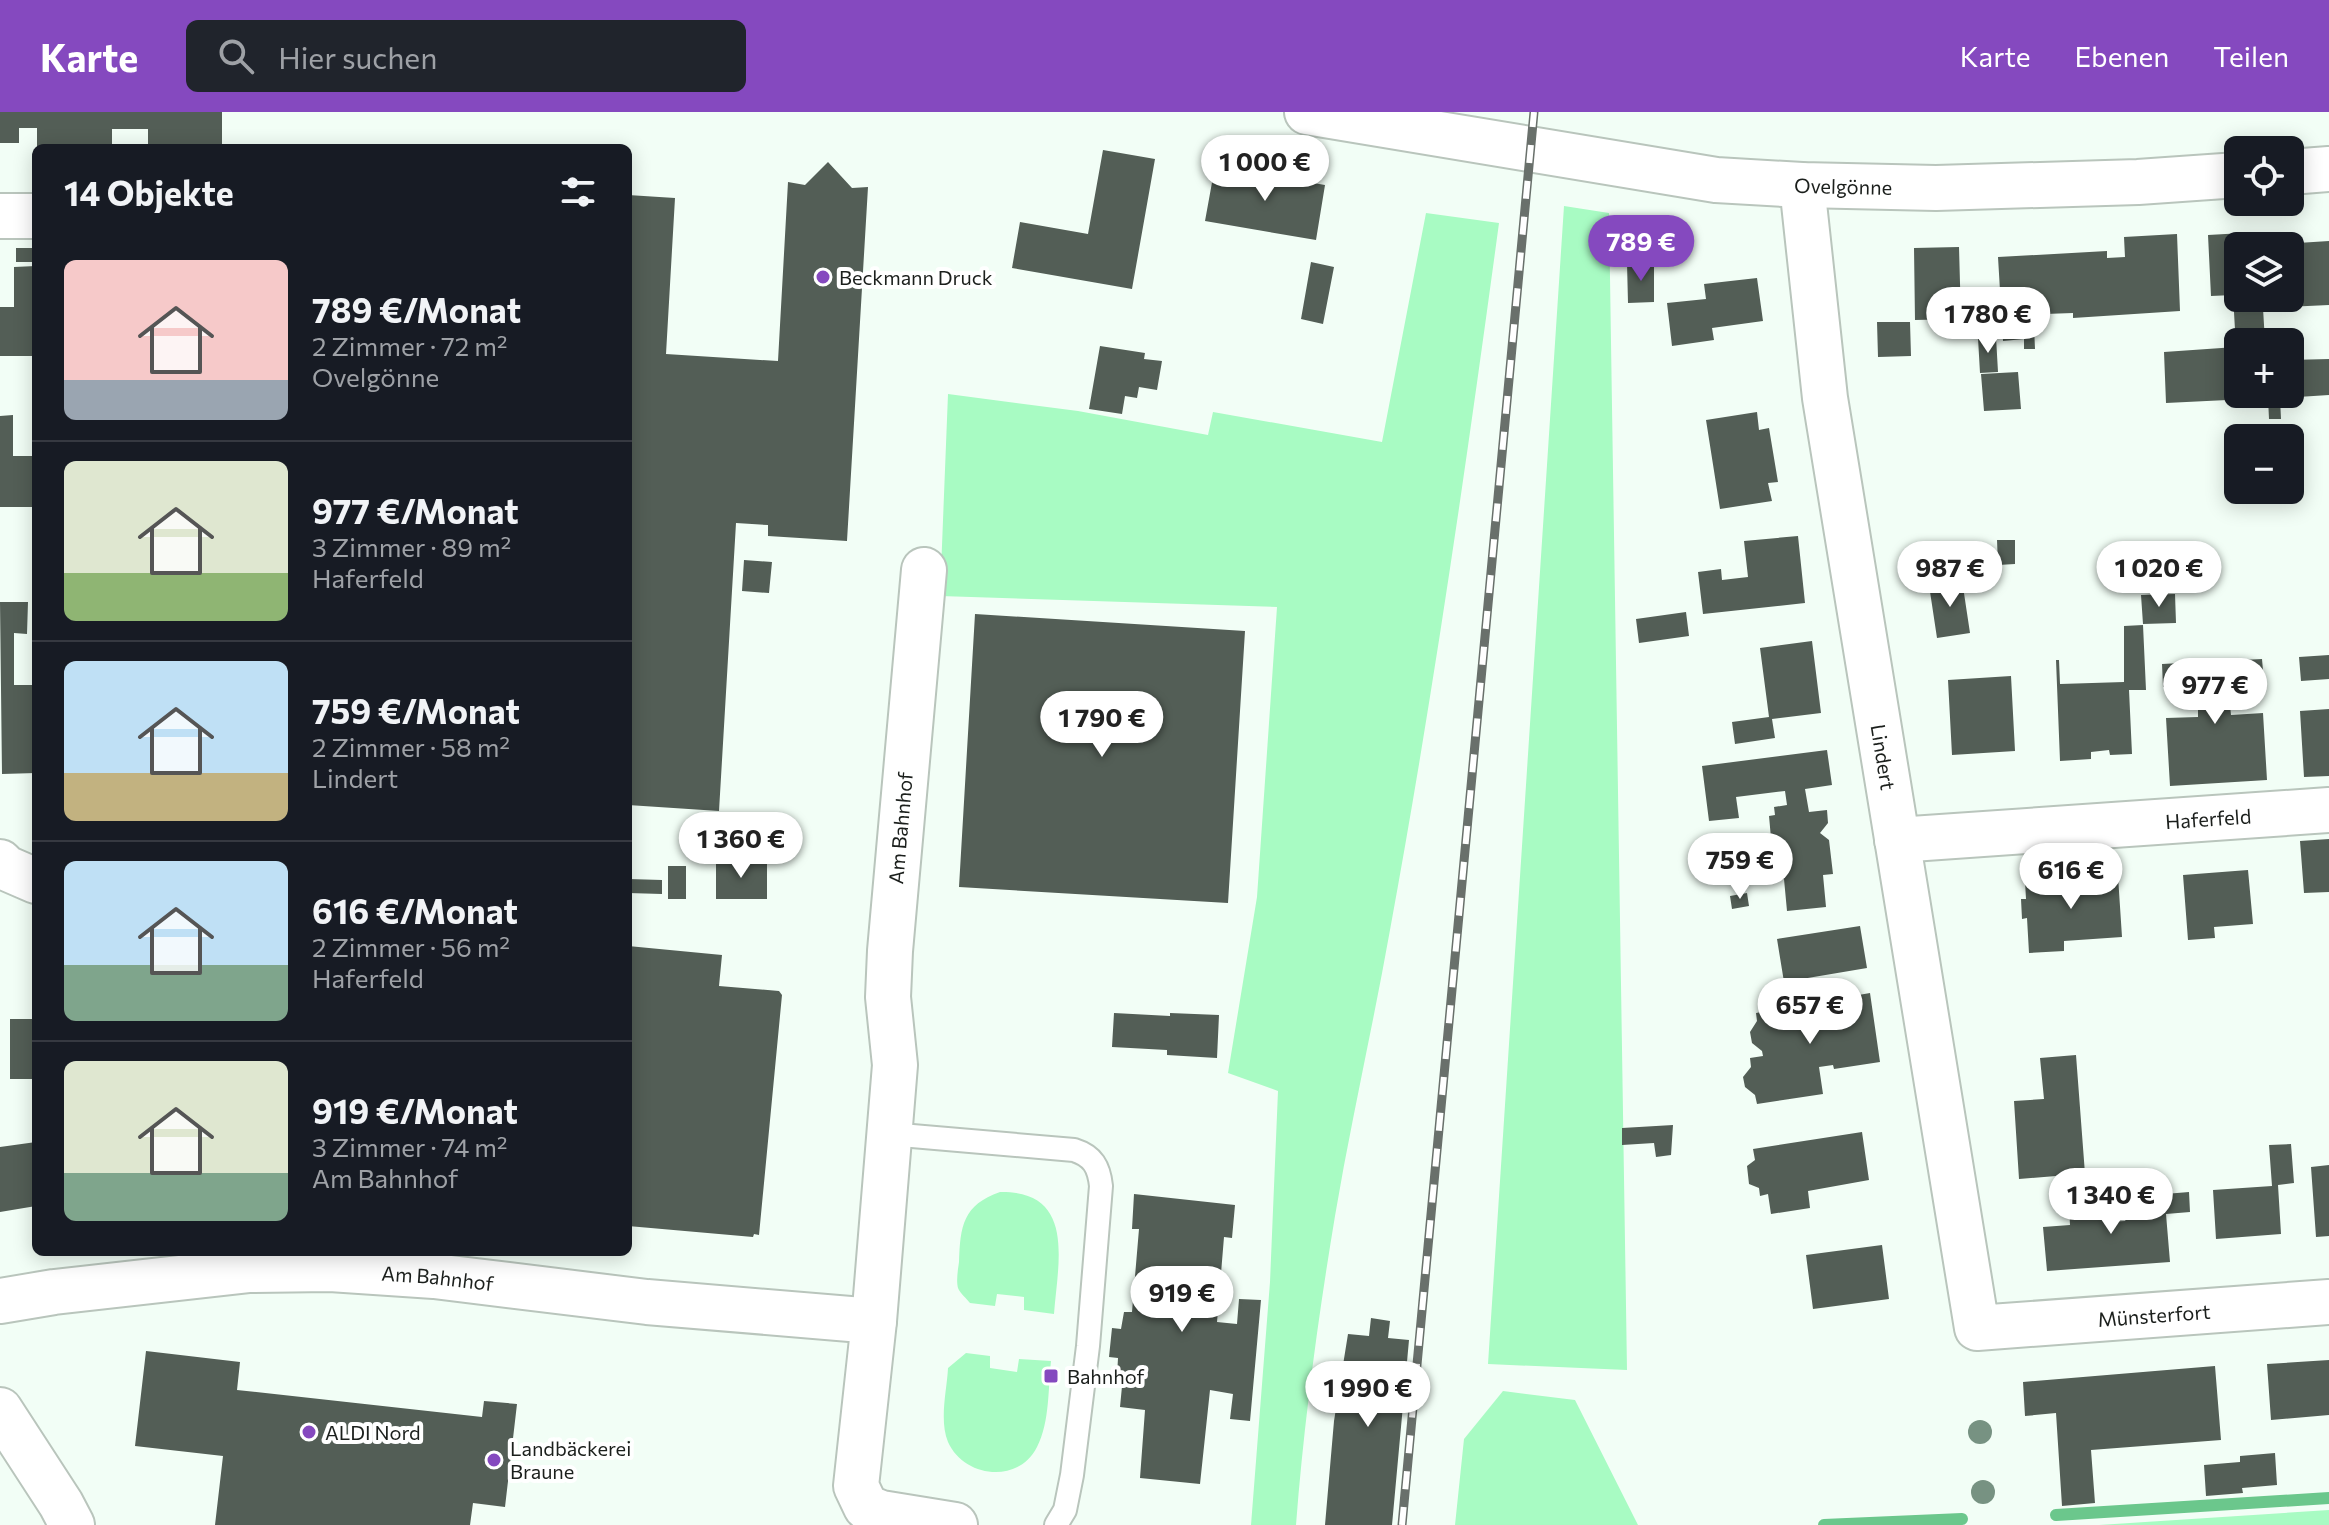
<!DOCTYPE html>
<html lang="de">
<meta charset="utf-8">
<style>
body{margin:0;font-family:Commissioner,sans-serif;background:#20242c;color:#f1f3f6;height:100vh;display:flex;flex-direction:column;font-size:30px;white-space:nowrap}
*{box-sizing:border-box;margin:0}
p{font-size:26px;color:#9ea1a6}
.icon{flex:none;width:44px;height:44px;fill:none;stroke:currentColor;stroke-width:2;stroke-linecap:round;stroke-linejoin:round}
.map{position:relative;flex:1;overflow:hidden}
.panel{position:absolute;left:32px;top:32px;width:600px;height:1112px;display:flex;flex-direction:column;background:#171b24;border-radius:12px;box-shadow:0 4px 20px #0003}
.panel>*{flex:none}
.tools{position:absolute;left:2224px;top:24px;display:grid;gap:16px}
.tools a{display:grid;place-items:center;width:80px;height:80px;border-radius:12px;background:#171b24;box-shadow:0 4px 20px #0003;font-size:40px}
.price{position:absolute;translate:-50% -68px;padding:0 18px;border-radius:28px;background:#fff;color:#222;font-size:26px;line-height:52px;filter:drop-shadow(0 2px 4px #0008)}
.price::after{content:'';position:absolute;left:50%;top:48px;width:24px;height:18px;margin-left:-12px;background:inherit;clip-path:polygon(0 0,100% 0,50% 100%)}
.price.selected{background:#8549bf;color:#fff}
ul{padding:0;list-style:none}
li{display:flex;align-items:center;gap:24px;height:200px;padding:0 32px}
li+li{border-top:2px solid #363941}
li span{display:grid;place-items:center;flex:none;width:224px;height:160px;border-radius:12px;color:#555}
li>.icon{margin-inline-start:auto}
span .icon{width:96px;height:96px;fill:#fffc;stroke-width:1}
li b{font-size:34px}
h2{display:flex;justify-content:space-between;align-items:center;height:96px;padding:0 32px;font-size:34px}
header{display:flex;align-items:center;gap:48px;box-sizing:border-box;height:112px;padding:0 40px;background:#8549bf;color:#fff}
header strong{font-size:38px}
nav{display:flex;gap:44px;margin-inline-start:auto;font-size:28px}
.search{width:560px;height:72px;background:#20242c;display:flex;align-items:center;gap:20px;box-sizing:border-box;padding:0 28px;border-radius:12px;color:#9ea1a6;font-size:30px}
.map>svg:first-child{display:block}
.green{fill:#a8fbc3}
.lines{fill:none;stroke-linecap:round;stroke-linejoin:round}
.stream{stroke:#6bc78c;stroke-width:12}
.building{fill:#535e56}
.lane-casing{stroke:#b9c5bc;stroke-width:26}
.street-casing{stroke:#b9c5bc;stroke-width:48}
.secondary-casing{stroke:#b9c5bc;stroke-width:48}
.lane{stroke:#fff;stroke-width:22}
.street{stroke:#fff;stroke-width:44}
.secondary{stroke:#fff;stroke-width:44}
.rail-casing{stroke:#69706b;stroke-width:9}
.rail{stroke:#fff;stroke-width:6;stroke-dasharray:18;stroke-linecap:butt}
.tree{fill:#779282}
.poi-dot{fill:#8549bf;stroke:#fff;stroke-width:3}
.labels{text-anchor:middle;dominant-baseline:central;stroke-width:8;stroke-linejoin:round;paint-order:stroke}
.street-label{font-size:20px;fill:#1b1f1c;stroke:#fff}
.poi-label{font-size:20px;fill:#1b1f1c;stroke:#fff;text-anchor:start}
</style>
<header>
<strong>Karte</strong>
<div class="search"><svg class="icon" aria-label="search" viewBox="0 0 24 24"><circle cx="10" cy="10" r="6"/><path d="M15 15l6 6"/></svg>Hier suchen</div>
<nav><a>Karte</a><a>Ebenen</a><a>Teilen</a></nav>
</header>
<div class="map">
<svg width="2329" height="1413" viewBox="0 0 2329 1413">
<rect width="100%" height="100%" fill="#f2fef6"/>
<!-- green -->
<path class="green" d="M1564 94 1609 101 1627 1258 1488 1252Z
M1426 101 1499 111C1467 348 1433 584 1390 818 1373 914 1351 1009 1335 1104 1318 1206 1304 1310 1296 1413H1251L1270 1170 1278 979 1228 961 1257 785 1277 495 940 484 948 282 1078 299 1208 323 1213 300 1382 330Z
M1000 1080C1076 1079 1058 1150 1054 1202L1024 1198V1185L997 1182 995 1194 970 1191C967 1187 960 1181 958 1176 956 1169 958 1157 959 1150 960 1114 963 1093 1000 1080Z
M966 1241 990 1244V1256L1017 1260 1019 1247 1051 1249C1048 1276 1050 1310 1037 1335 1019 1372 964 1366 948 1330 939 1308 947 1278 948 1256Z
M1503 1279 1575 1288 1638 1413H1455L1464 1327Z
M2329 1398V1413H2099Z"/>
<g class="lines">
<!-- stream -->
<path class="stream" d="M2056 1403 2329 1386
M1824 1413 1962 1407"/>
</g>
<!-- building -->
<path class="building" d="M0 0H222V36H148V17H112V36H37V16H19V31H0Z
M1103 38 1155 47 1132 177 1012 156 1020 110 1088 122Z
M828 50 852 76 868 75 847 429 768 424V413L736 411 719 699 628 693V83L675 86 666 242 778 249 788 70 805 73Z
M1215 54 1325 73 1316 128 1205 109Z
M2261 120 2262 134H2238V186H2290V134H2280V132L2329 129V193L2263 196 2265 230H2238V282H2290V248L2329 247V283L2280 286 2281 307H2269L2268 286 2166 291 2164 240 2236 235 2233 183 2211 184 2208 123Z
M2177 122 2180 199 2073 206V201L2045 202V191L2033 192 2035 237H2024V227L2003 229 1998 145 2107 139V146L2125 145 2124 125Z
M1959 135 1961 207 1915 208 1914 136Z
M16 136H36V150H16Z
M1311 150 1334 155 1323 212 1301 207Z
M1627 151H1654V190L1628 191Z
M36 154V244H0V195H14V155Z
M1757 166 1763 209 1712 216 1714 228 1672 234 1667 191 1706 187 1704 172Z
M1877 210H1910L1911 244 1878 245Z
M1996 225 1998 260 1980 261 1978 226Z
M1100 234 1145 241 1144 247 1162 249 1157 278 1139 275 1137 286 1125 284 1122 302 1089 297Z
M2018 260 2021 297 1984 299 1981 262Z
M1757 300 1759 318 1769 316 1778 370 1768 371 1772 389 1720 397 1706 308Z
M13 303V344H36V395H0V304Z
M1798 424 1805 491 1703 502 1698 460 1721 457 1722 468 1748 465 1744 429Z
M1997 428H2015V452L1998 453Z
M744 448 772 450 769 481 742 479Z
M1962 468 1970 521 1937 526 1929 473Z
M2175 482 2176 511 2143 512 2141 483Z
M0 490H28L27 522 14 521V573H36V661L2 662Z
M1686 500 1689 524 1639 531 1636 507Z
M975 502 1245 519 1228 791 959 775Z
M2143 513 2146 578H2129L2132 642 2110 643 2109 638 2091 640V647L2060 649 2056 548H2059L2060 572 2124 570V514Z
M1812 529 1821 601 1772 607 1775 626 1735 632 1732 610 1769 605 1760 536Z
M2329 543V567L2301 569 2299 545Z
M2262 547 2264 570 2234 571 2235 586 2230 593 2231 603 2263 601 2267 668 2170 674 2166 606 2198 605V596L2194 591 2193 573 2163 575 2162 552Z
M2011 564 2015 639 1952 643 1948 568Z
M2329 597V664L2304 665 2300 599Z
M1827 638 1832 673 1805 677 1809 700 1827 698 1828 711 1820 721 1829 728 1833 762 1823 763 1826 795 1787 799 1784 767 1775 768 1752 749 1771 726 1769 704 1775 703 1774 695 1787 693 1785 679 1736 685 1739 706 1709 709 1702 654Z
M2329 727V780L2304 781 2300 729Z
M716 749 767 750V787H716Z
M668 754H686V787H668Z
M2248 758 2253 812 2214 815 2215 826 2188 828 2183 763Z
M2118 764 2122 825 2064 829V839L2029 841 2027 806 2022 807 2021 787H2026L2025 769Z
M628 767 662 768V782L628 781Z
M1747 781 1749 794 1732 797 1730 784Z
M1860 814 1867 856 1784 870 1777 827Z
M628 834 722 843 719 874 779 879 782 883 759 1123 754 1122 753 1125 628 1114Z
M1870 881 1880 950 1834 957 1833 953 1819 955 1823 982 1757 992 1755 983 1745 975 1743 965 1751 955 1750 946 1763 944 1762 939 1752 931 1750 920 1757 909 1756 901Z
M1114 901 1170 904V901L1219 903 1217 946 1167 943V938L1112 935Z
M10 907H36V967H10Z
M2076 943 2086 1075 2058 1078 2056 1064 2019 1067 2014 989 2044 987 2040 946Z
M1673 1013 1671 1043 1656 1045 1654 1031 1622 1033V1016Z
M1862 1020 1869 1068 1808 1079 1810 1096 1771 1102 1768 1082 1760 1084 1759 1076 1749 1072 1747 1054 1755 1048 1753 1037Z
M36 1030V1094L0 1100V1035Z
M2291 1032 2294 1071 2278 1073 2281 1122 2216 1127 2213 1078 2272 1074 2269 1033Z
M2329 1053V1124L2316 1125 2311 1055Z
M2086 1075H2104L2107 1110 2125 1109 2133 1097H2137L2138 1100 2166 1097 2165 1082 2189 1080 2190 1100 2166 1102 2170 1150 2047 1159 2043 1115 2070 1113 2069 1095 2088 1094Z
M1134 1082 1235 1093 1232 1126 1224 1125 1217 1210 1237 1212 1239 1187 1261 1188 1250 1309 1230 1307 1233 1282 1210 1278 1200 1372 1140 1366 1145 1298 1120 1295 1123 1264H1117L1118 1246 1109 1245 1112 1216 1121 1217 1124 1200H1132L1139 1117H1132Z
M1882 1133 1889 1187 1813 1197 1806 1143Z
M1371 1206 1390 1209 1388 1226 1409 1228 1392 1413H1325L1334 1309 1348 1222 1369 1224Z
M146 1239 240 1250 237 1278 482 1305 484 1289 517 1292 505 1395 473 1391 470 1413H215L223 1344 135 1334Z
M2329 1248V1303L2271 1308 2267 1252Z
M2215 1254 2221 1328 2091 1338 2095 1391 2062 1394 2056 1301 2025 1304 2023 1270Z
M2275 1341 2277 1373 2242 1376 2243 1381 2206 1384 2204 1353 2240 1350V1344Z"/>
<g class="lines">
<!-- lane casing -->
<g class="lane-casing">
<path id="lane" d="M889 1022 1074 1038C1093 1044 1099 1055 1101 1074L1088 1234 1072 1363 1065 1398 1056 1413"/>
</g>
<!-- street casing -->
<g class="street-casing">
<g id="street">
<path id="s1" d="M1802 73 1825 286 1977 1216 2329 1190"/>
<path d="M0 104H36"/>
<path d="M924 458 890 839 888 885 895 953 874 1209 856 1374 866 1395 881 1401 955 1413"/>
<path id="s2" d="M1897 728 2329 698"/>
<path d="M0 750 6 756 36 769"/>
<path id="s3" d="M0 1189 54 1180 250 1158 330 1157 434 1164 647 1190 874 1209"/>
</g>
</g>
<!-- secondary casing -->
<g class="secondary-casing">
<g id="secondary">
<path id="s4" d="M1307 0 1716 68 1802 73 1936 76 2138 70 2238 63"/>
<path d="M2290 60 2329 57"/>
<path d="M0 1298 61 1392 72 1413"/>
</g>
</g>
<!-- lane -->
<use href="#lane" class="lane"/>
<!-- street -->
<use href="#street" class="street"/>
<!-- secondary -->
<use href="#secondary" class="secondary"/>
<!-- rail casing -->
<g class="rail-casing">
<path id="rail" d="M1402 1413 1534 0"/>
</g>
<!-- rail -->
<use href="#rail" class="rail"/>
</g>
<!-- trees -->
<g class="tree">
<circle cx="1980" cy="1320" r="12"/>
<circle cx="1983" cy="1380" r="12"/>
</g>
<!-- markers -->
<g class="poi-dot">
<circle cx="823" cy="165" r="8"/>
<rect x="1043" y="1256" width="16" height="16" rx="4"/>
<circle cx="309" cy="1320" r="8"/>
<circle cx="494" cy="1348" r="8"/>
</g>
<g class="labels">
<!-- street labels -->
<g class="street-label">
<text stroke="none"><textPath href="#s4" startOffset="542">Ovelgönne</textPath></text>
<text stroke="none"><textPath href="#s1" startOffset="578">Lindert</textPath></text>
<text stroke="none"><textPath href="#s2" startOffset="312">Haferfeld</textPath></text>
<text transform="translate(900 716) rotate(-85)">Am Bahnhof</text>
<text stroke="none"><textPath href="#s3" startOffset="440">Am Bahnhof</textPath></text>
<text stroke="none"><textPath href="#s1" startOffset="1334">Münsterfort</textPath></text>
</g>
<!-- poi labels -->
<g class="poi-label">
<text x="839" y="165">Beckmann Druck</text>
<text x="1067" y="1264">Bahnhof</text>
<text x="325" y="1320">ALDI Nord</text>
<text x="510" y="1336">Landbäckerei<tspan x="510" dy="23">Braune</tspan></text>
</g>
</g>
</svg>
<div class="tools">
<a><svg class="icon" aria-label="locate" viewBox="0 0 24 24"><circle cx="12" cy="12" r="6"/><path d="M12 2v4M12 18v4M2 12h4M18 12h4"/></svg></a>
<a><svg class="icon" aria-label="layers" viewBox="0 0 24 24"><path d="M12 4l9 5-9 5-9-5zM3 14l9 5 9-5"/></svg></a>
<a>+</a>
<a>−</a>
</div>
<b class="price" style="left:1265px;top:91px">1 000 €</b>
<b class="price selected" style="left:1641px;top:171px">789 €</b>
<b class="price" style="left:1988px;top:243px">1 780 €</b>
<b class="price" style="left:1950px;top:497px">987 €</b>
<b class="price" style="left:2159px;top:497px">1 020 €</b>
<b class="price" style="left:2215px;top:614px">977 €</b>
<b class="price" style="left:1102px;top:647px">1 790 €</b>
<b class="price" style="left:741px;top:768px">1 360 €</b>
<b class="price" style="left:1740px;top:789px">759 €</b>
<b class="price" style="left:2071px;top:799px">616 €</b>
<b class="price" style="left:1810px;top:934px">657 €</b>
<b class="price" style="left:2111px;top:1124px">1 340 €</b>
<b class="price" style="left:1182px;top:1222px">919 €</b>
<b class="price" style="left:1368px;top:1317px">1 990 €</b>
<section class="panel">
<h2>14 Objekte<svg class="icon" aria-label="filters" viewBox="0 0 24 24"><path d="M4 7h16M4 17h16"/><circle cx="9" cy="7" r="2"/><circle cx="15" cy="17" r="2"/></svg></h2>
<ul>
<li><span style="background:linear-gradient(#f6c9c9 75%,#9aa5b1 0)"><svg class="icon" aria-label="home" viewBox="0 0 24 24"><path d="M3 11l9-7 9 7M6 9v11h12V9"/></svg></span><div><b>789 €/Monat</b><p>2 Zimmer · 72 m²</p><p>Ovelgönne</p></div></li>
<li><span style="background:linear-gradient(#dfe7d0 70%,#8fb573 0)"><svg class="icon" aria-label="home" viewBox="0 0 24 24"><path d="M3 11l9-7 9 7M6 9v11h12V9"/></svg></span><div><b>977 €/Monat</b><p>3 Zimmer · 89 m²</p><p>Haferfeld</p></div></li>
<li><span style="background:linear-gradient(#bfe0f5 70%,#c2b280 0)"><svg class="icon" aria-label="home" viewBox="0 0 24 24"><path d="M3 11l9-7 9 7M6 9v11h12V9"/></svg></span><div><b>759 €/Monat</b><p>2 Zimmer · 58 m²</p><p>Lindert</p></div></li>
<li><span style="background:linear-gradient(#bfe0f5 65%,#7fa58c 0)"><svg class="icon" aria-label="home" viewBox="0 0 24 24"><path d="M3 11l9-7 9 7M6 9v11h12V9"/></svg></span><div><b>616 €/Monat</b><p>2 Zimmer · 56 m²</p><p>Haferfeld</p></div></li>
<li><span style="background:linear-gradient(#dfe7d0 70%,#7fa58c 0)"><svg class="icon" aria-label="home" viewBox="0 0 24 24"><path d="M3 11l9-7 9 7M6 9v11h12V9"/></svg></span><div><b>919 €/Monat</b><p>3 Zimmer · 74 m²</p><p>Am Bahnhof</p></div></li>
</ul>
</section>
</div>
